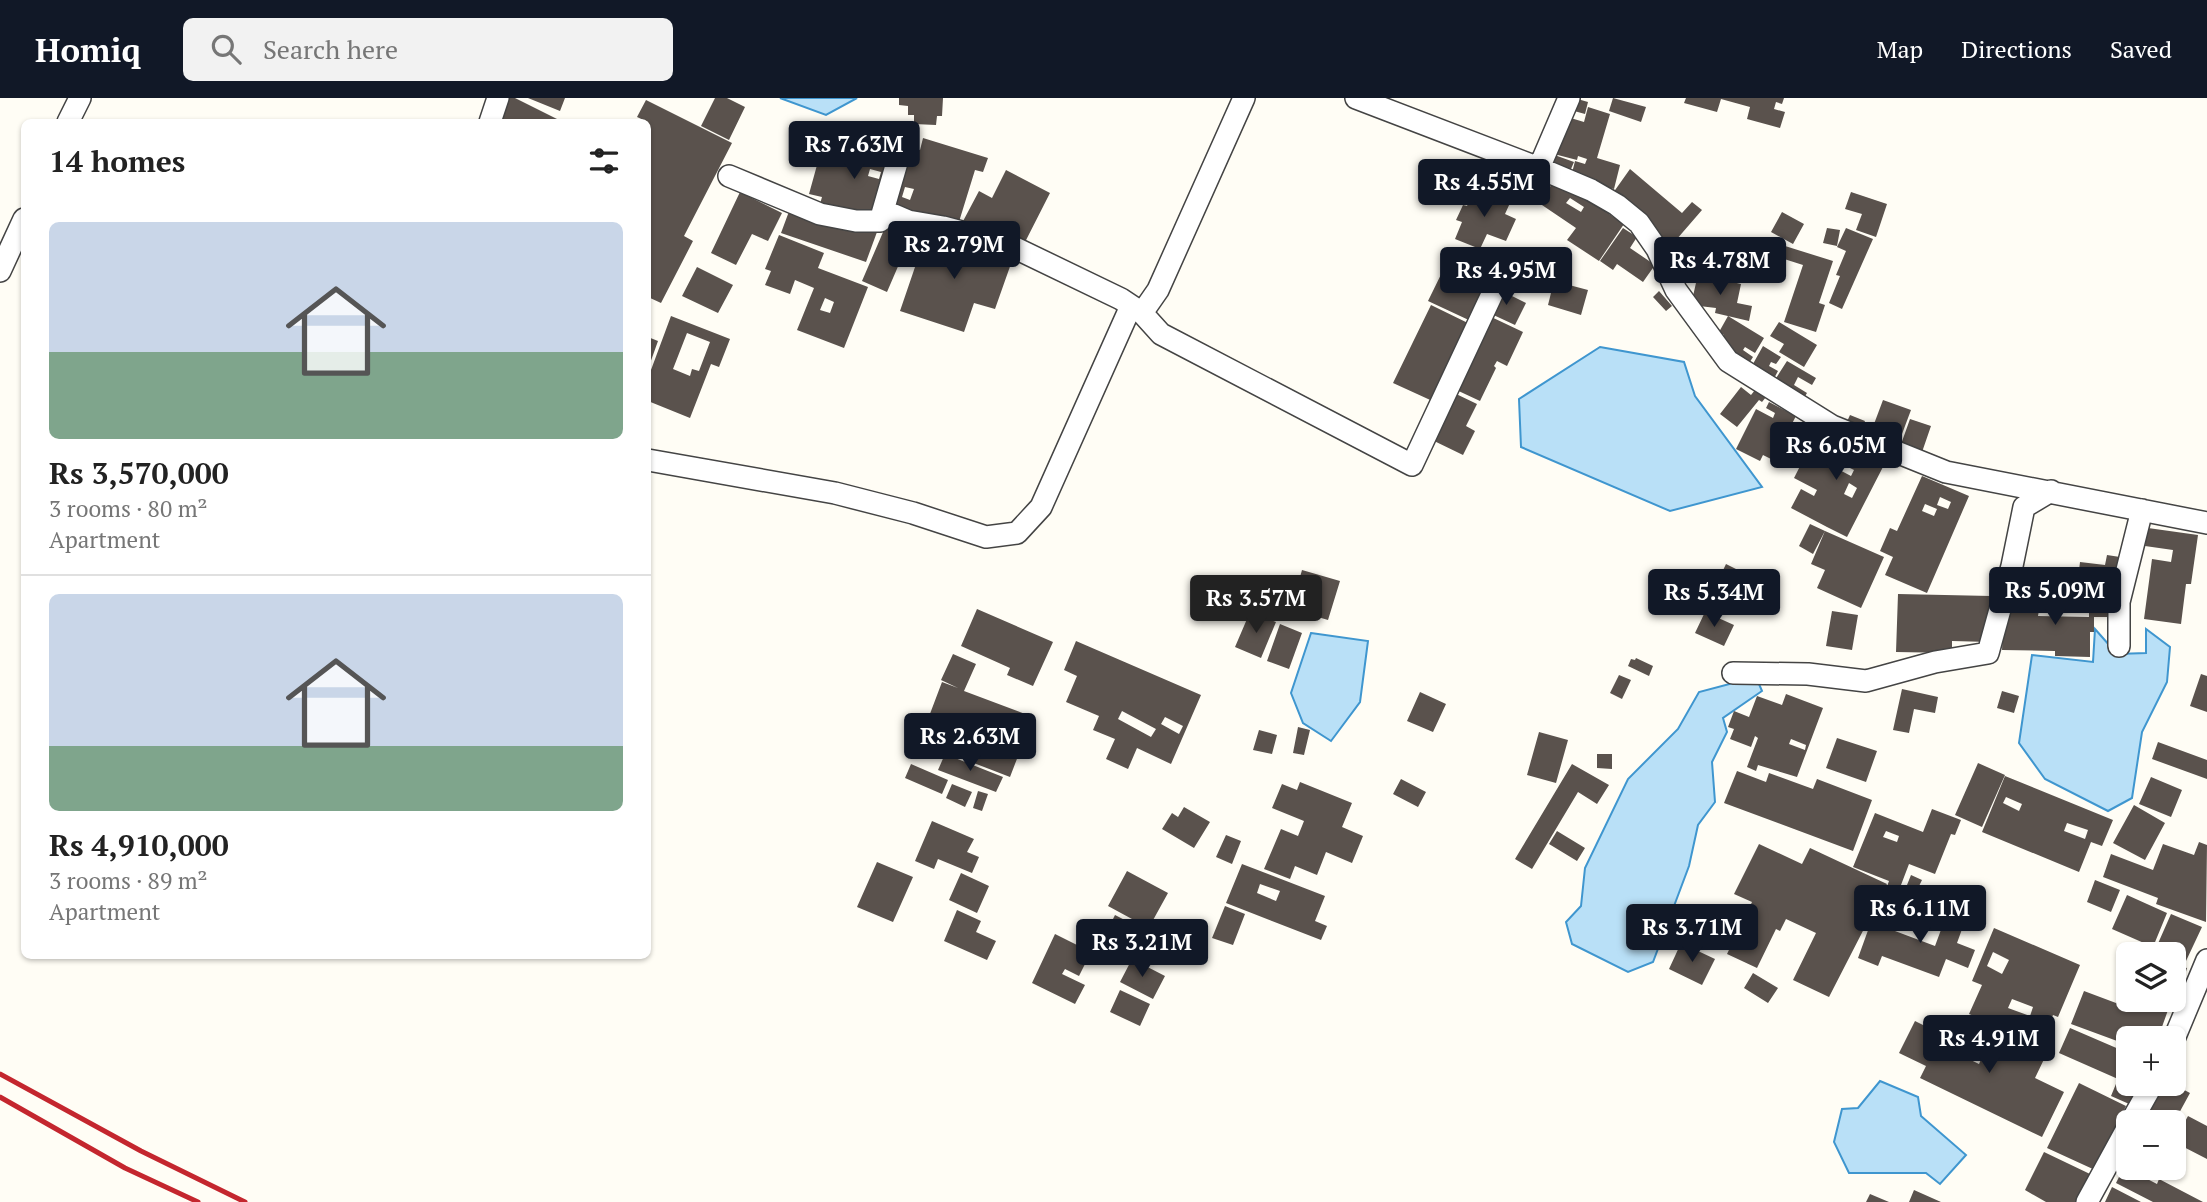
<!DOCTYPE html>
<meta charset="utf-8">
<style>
body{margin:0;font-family:"PT Serif",serif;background:#f2f2f2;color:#222;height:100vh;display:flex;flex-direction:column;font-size:26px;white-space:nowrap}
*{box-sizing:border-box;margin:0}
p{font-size:23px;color:#767676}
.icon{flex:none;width:38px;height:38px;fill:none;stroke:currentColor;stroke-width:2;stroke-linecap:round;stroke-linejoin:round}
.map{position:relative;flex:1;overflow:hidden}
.side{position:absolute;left:21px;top:21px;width:630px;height:840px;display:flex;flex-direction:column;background:#fff;border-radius:10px;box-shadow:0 2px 5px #0004}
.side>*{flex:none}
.buttons{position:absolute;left:2116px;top:844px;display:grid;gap:14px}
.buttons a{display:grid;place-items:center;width:70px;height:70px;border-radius:10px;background:#fff;box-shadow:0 2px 5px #0004;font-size:35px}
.price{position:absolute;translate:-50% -60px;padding:0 16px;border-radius:7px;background:#111827;color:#fff;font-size:23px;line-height:46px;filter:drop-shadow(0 2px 4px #0008)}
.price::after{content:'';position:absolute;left:50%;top:42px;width:21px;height:16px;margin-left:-10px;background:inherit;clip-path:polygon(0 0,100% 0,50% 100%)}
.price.current{background:#222;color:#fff}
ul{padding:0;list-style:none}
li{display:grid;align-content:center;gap:14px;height:371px;padding:0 28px}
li+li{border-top:2px solid #e0e0e0}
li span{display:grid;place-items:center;height:217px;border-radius:10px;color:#555}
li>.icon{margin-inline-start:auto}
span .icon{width:126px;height:126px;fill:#fffc;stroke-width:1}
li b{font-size:30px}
h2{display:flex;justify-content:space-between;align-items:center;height:84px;padding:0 28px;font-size:30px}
header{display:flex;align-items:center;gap:42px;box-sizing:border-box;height:98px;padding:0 35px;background:#111827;color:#fff}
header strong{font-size:33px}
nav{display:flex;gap:38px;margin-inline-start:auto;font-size:24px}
.search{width:490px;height:63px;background:#f2f2f2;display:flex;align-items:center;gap:18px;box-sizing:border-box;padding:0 24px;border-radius:10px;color:#767676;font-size:26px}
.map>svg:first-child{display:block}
.water{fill:#b9e0f7;stroke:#3f96cf;stroke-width:2}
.building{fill:#5a524d;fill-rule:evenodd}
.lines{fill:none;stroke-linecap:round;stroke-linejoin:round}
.minor-casing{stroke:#444;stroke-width:24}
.minor{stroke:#fff;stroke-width:21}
.rail{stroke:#c4262e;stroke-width:5}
</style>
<header>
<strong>Homiq</strong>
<div class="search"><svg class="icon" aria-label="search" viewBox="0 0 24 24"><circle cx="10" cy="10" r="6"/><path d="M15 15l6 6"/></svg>Search here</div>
<nav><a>Map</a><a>Directions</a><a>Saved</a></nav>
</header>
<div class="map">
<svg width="2207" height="1104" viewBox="0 0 2207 1104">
<rect width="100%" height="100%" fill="#fffdf5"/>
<!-- water -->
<path class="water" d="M780 0H857L826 17Z
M1600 249 1684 264 1695 298 1762 389 1670 413 1521 349 1519 301Z
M2095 531 2117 556 2146 555V531L2170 549 2167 584 2142 634 2132 700 2108 713 2045 681 2019 645 2032 557 2093 564Z
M1311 535 1368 543 1360 604 1331 643 1303 625 1291 595Z
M1756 579 1762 593 1723 620 1727 634 1712 664 1715 704 1698 727 1689 768 1653 864 1628 874 1572 846 1566 824 1581 808 1585 770 1628 681 1678 631 1699 594Z
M1880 983 1918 999 1921 1018 1966 1057 1940 1086 1926 1075H1849L1834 1044 1842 1011 1858 1010Z"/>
<!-- building -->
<path class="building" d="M504 0H515L557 21 556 24H504L494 20Z
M528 0H565L560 13Z
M715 0H727L745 9 729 42 701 28Z
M899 0H943L942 18H937L936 27 914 26V17H908V8L899 7Z
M1574 0 1588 4 1585 16 1567 11Z
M1613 0 1646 9 1641 24 1609 13Z
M1686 0H1784L1782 6 1776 4 1774 11 1785 14 1780 30 1747 21 1750 9 1721 1 1717 14 1684 5Z
M646 2 732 45 684 138 693 143 661 205 648 199V24L637 19Z
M1588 9 1610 16 1597 60 1620 67 1614 91 1571 79 1575 63 1585 66 1587 61 1578 58 1577 62 1554 56 1564 18 1584 24Z
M923 40 988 60 983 74 975 72 958 127 884 112 904 48 920 52ZM905 89 914 91 910 102 902 99Z
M862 44 898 53 878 122 818 113 822 99 809 96 822 49 858 59ZM870 71 881 74 879 81 868 78Z
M1549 55 1574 64 1568 78 1544 69Z
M1485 65 1509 75 1501 93 1477 83Z
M1630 71 1682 115 1692 104 1702 112 1670 149 1639 123 1613 95Z
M1006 72 1050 95 1022 150 961 127 979 93 992 100Z
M1522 75 1540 87 1530 103 1512 91Z
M1556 80 1624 126 1599 163 1567 142 1576 130 1539 105ZM1570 100 1584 109 1581 114 1566 105Z
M1475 90 1510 105 1505 116 1516 121 1506 143 1487 136 1480 151 1455 141 1462 124 1456 122 1463 107 1467 108Z
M740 94 782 115 768 143 752 136 736 167 711 155Z
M1851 94 1887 106 1876 139 1856 132 1862 116 1845 111Z
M791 108 877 134 866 164 781 135Z
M1782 114 1804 126 1793 146 1771 134Z
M890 118 915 129 887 194 862 183Z
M1623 130 1637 139 1630 150 1655 167 1643 184 1617 166 1613 172 1600 163Z
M1827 130 1840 132 1837 148 1823 145Z
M1846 130 1873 141 1842 211 1829 205 1840 178 1836 177 1846 153 1837 149Z
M928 131 1013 160 995 211 974 205 964 234 900 213Z
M779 137 824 155 818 170 868 189 844 250 797 232 814 190 795 182 790 196 765 187 771 173 765 171ZM825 200 834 204 830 215 820 212Z
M1785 148 1833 163 1819 205 1825 207 1816 234 1784 224 1803 167 1781 160Z
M1454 150 1498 172 1473 224 1428 203ZM1459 162 1477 171 1467 191 1449 182Z
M697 169 733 187 718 215 682 198Z
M1698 176 1741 186 1737 205 1752 208 1749 223 1715 215 1716 210 1691 207Z
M1554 183 1588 192 1581 217 1548 207Z
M1498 191 1526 205 1515 227 1487 214Z
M1659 193 1672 208 1666 213 1653 199Z
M1431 207 1474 228 1439 306 1393 285Z
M1485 216 1523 234 1507 268 1497 263 1494 268 1496 270 1480 303 1450 289Z
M671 218 730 241 719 269 711 266 690 320 648 303V280ZM687 235 710 244 699 273 692 271 690 278 673 271Z
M1728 218 1764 240 1755 255 1745 249 1743 252 1753 259 1746 270 1719 246 1724 237 1719 234Z
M1779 224 1817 247 1804 269 1779 254 1784 246 1770 238Z
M648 239 658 243 648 271Z
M1763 248 1781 259 1776 266 1771 264 1769 268 1778 273 1771 286 1749 273Z
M1787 263 1816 280 1812 287 1798 279 1794 287 1807 295 1801 305 1771 288Z
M1741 289 1751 297 1755 292 1770 294 1762 304 1759 302 1737 329 1720 316Z
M1452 294 1477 306 1466 328 1475 333 1463 357 1430 341Z
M1883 302 1911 312 1899 344 1871 334Z
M1769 304 1796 318 1773 362 1763 357 1760 363 1736 351 1756 311 1773 320 1775 315 1766 310Z
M1850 317 1865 323 1861 334 1845 328Z
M1910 321 1931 328 1921 357 1900 349Z
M1819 331 1885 365 1847 439 1827 429 1829 427 1827 429 1791 410 1801 391 1814 398 1817 392 1794 380ZM1834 362 1854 372 1851 378 1832 368ZM1849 385 1857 390 1852 400 1844 396Z
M1922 378 1969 398 1927 495 1885 477 1893 459 1880 453 1890 430 1897 433ZM1940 399 1951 404 1948 411 1937 407ZM1925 406 1937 411 1934 418 1922 413Z
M1810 426 1825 433 1813 456 1799 448Z
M2148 430 2198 437 2191 486H2186L2181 526 2144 521 2152 461 2171 464 2173 452 2145 448Z
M1825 433 1884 459 1861 510 1817 490 1825 472 1811 466Z
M2107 457 2120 459 2119 473H2115L2113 484 2078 481 2080 464 2105 467Z
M1726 466 1754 480 1745 500 1716 487Z
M1302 472 1340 483 1328 522 1291 511Z
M2077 486 2099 487V506H2109V519H2094V534H2090V559L2055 558V553L2002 552 2004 511 2039 512 2038 518 2089 519V515H2076Z
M1898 496 1991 498 1989 544 1952 543V555L1896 554Z
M977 511 1053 544 1033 588 1007 577 1010 570 961 548Z
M1832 513 1858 517 1852 552 1826 548Z
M1250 514 1276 524 1261 560 1235 549Z
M1705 514 1734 527 1724 548 1695 535Z
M1280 526 1302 535 1289 571 1267 563Z
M1076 543 1201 597 1171 666 1137 650 1128 671 1106 661 1115 641 1093 632 1099 618 1066 604 1077 578 1064 572ZM1122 613 1156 631 1151 639 1118 621ZM1165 619 1183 628 1179 636 1161 626Z
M953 556 976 566 964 593 1033 619 1010 679 940 652 946 637 925 629 942 584 958 590 941 582Z
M1636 560 1653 568 1649 578 1628 568 1631 561 1635 562Z
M2201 576 2207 578V614L2190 608Z
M1619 577 1631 582 1622 601 1610 595Z
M1902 591 1938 599 1935 615 1914 611 1909 635 1893 632Z
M2002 593 2019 598 2014 615 1997 610Z
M1420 594 1446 606 1433 634 1407 623Z
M1786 596 1823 610 1797 679 1758 667 1756 673 1747 669 1758 640 1755 638 1751 649 1730 641 1734 631 1728 629 1734 613 1749 619 1757 598 1782 607ZM1791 641 1806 647 1805 652 1789 646Z
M1298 629 1310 632 1304 657 1293 655Z
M1259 632 1277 637 1272 656 1253 652Z
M1539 634 1568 642 1556 685 1527 677Z
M1837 640 1877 653 1866 684 1826 670Z
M2158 644 2207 662V681L2152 661Z
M945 656 1003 679 996 694 938 672Z
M1597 656H1612V671L1597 670Z
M1978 665 2005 677 1982 729 1955 717Z
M911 666 948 682 942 696 905 680Z
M1572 666 1609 687 1597 706 1578 694 1532 771 1515 761Z
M1737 673 1766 684 1769 675 1813 691 1817 681 1872 702 1853 753 1724 705Z
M2005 678 2113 722 2102 748 2091 744 2079 774 1982 734ZM2006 699 2022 706 2019 713 2003 705ZM2067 725 2088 732 2085 741 2064 733Z
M2151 679 2182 692 2171 719 2139 706Z
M1401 681 1426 694 1418 709 1393 696Z
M1300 684 1352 705 1342 729 1363 738 1352 765 1326 754 1317 777 1295 768 1290 781 1264 771 1281 731 1298 738 1304 723 1272 710 1282 686 1297 692Z
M952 686 972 694 965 709 946 700Z
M978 693 988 696 982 713 973 710Z
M2134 707 2165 725 2145 762 2113 745Z
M1184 709 1210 724 1194 750 1162 731 1172 715 1178 719Z
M1932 711 1961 722 1955 737 1951 736 1935 776 1909 766 1901 787 1911 791 1908 799 1918 803 1909 824 1888 816 1885 823 1873 819 1882 797 1905 806 1907 803 1885 794 1889 783 1853 769 1875 715 1923 734ZM1886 733 1899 738 1897 744 1883 739Z
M932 723 974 741 967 754 979 759 972 775 938 761 934 771 915 763Z
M1557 733 1585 750 1577 763 1549 746Z
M1226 737 1241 743 1232 766 1216 759Z
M2199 744 2207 747 2206 824 2156 806 2158 800 2103 779 2111 756 2153 772 2163 746 2194 757Z
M1759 746 1802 766 1810 750 1887 786 1829 899 1793 882 1816 835 1786 821 1780 833 1776 831 1757 870 1727 856 1752 804 1734 796Z
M877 764 913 779 893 824 857 809Z
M1242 766 1325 798 1315 823 1327 828 1321 842 1226 805ZM1260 786 1280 793 1276 803 1257 795Z
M1127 773 1168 795 1152 824 1146 821 1143 827 1108 808Z
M961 775 989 788 977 815 949 802Z
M1911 777 1922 782 1917 792 1907 787Z
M2095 782 2120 792 2111 814 2087 804Z
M2127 797 2167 815 2153 849 2112 831Z
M1952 802 1970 809 1957 845 1975 852 1968 870 1946 861 1939 879 1882 858 1878 868 1858 860 1871 824 1935 848Z
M1225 808 1245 816 1233 847 1212 840Z
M957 812 981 823 976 834 996 843 987 862 944 843Z
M2171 816 2202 829 2186 863 2156 850Z
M1115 817 1148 834 1136 856 1104 839Z
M1994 830 2080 867 2058 919 2053 917 2041 946 1969 916 1982 887 1972 883ZM1993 854 2009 862 2002 876 1987 868ZM2012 901 2033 909 2030 918 2008 910Z
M1055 836 1091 854 1079 878 1065 871 1062 876 1085 887 1075 906 1032 885Z
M1681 845 1715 861 1702 887 1669 871Z
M1132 861 1165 878 1153 901 1120 884Z
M2174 866 2187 870 2182 888 2174 886Z
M2128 874V901H2172L2158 940H2128V947L2071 926 2084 893 2116 905Z
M1753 875 1778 890 1768 905 1744 890Z
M1120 892 1150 906 1140 928 1110 914Z
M1915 923 1947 939 1942 948 1979 966 1983 957 1974 952 1987 926 2047 955 2035 980 2064 994 2042 1039 1920 980 1926 968 1899 955Z
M2070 930 2128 955V985H2147L2136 1009 2111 998 2118 981 2059 955Z
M2079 985 2126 1008 2095 1072 2047 1050Z
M2158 985H2171L2190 995 2178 1017 2184 1020 2174 1039V1024H2154L2147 1020 2152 1010 2147 1007Z
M2188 1018 2207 1028V1061L2174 1044Z
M2044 1054 2090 1076 2076 1104H2046L2025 1092Z
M2124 1069 2157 1086 2159 1081 2203 1104H2153L2116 1085Z
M2112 1089 2141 1104H2105Z
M1914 1092 1941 1104H1909Z
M1870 1096 1889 1104H1866Z"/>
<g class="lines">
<!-- minor casing -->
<g class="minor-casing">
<path id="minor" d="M1356 0 1539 70 1591 92 1617 107 1639 125 1657 151 1676 192 1728 263 1832 328 1946 374 2207 425
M68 24 80 0
M490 24 498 0
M1539 70 1569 0
M729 78 820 116 856 123H880L887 118 894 117 908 123 943 129 1007 146 1121 201 1142 215 1158 192 1244 0
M880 123 898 61
M0 173 24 121
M1142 215 1161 236 1412 367 1494 192
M648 362 835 395 913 415 986 439 1017 435 1041 409 1131 208
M2119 548V504L2142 412
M1733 575 1808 576 1866 583 1935 564 1988 555 2012 468 2024 409 2051 393
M2174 941 2207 862
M2131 1024 2153 985
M2087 1104 2128 1029"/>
</g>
<!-- minor -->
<use href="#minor" class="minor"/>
<!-- rail -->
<path class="rail" d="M0 976 141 1053 245 1104
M0 999 125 1070 198 1104"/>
</g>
</svg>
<div class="buttons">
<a><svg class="icon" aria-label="layers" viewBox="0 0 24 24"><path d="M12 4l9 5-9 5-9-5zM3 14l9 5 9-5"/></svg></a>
<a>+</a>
<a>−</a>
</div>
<b class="price" style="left:854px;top:83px">Rs 7.63M</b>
<b class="price" style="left:1484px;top:121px">Rs 4.55M</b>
<b class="price" style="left:954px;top:183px">Rs 2.79M</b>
<b class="price" style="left:1720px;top:199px">Rs 4.78M</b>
<b class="price" style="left:1506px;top:209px">Rs 4.95M</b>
<b class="price" style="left:1836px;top:384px">Rs 6.05M</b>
<b class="price" style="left:2055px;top:529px">Rs 5.09M</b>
<b class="price" style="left:1714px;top:531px">Rs 5.34M</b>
<b class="price current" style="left:1256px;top:537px">Rs 3.57M</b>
<b class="price" style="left:970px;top:675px">Rs 2.63M</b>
<b class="price" style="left:1920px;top:847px">Rs 6.11M</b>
<b class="price" style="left:1692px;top:866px">Rs 3.71M</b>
<b class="price" style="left:1142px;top:881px">Rs 3.21M</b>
<b class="price" style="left:1989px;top:977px">Rs 4.91M</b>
<section class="side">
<h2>14 homes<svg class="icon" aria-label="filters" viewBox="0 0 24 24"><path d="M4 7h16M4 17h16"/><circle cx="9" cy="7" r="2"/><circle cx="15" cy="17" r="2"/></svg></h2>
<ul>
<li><span style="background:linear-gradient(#c9d6e8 60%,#7fa58c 0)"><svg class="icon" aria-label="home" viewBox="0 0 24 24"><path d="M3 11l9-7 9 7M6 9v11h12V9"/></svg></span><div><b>Rs 3,570,000</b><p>3 rooms · 80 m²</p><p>Apartment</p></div></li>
<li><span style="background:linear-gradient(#c9d6e8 70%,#7fa58c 0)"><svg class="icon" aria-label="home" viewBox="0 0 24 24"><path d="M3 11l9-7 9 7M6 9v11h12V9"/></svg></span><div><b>Rs 4,910,000</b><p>3 rooms · 89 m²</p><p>Apartment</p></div></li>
</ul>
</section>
</div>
